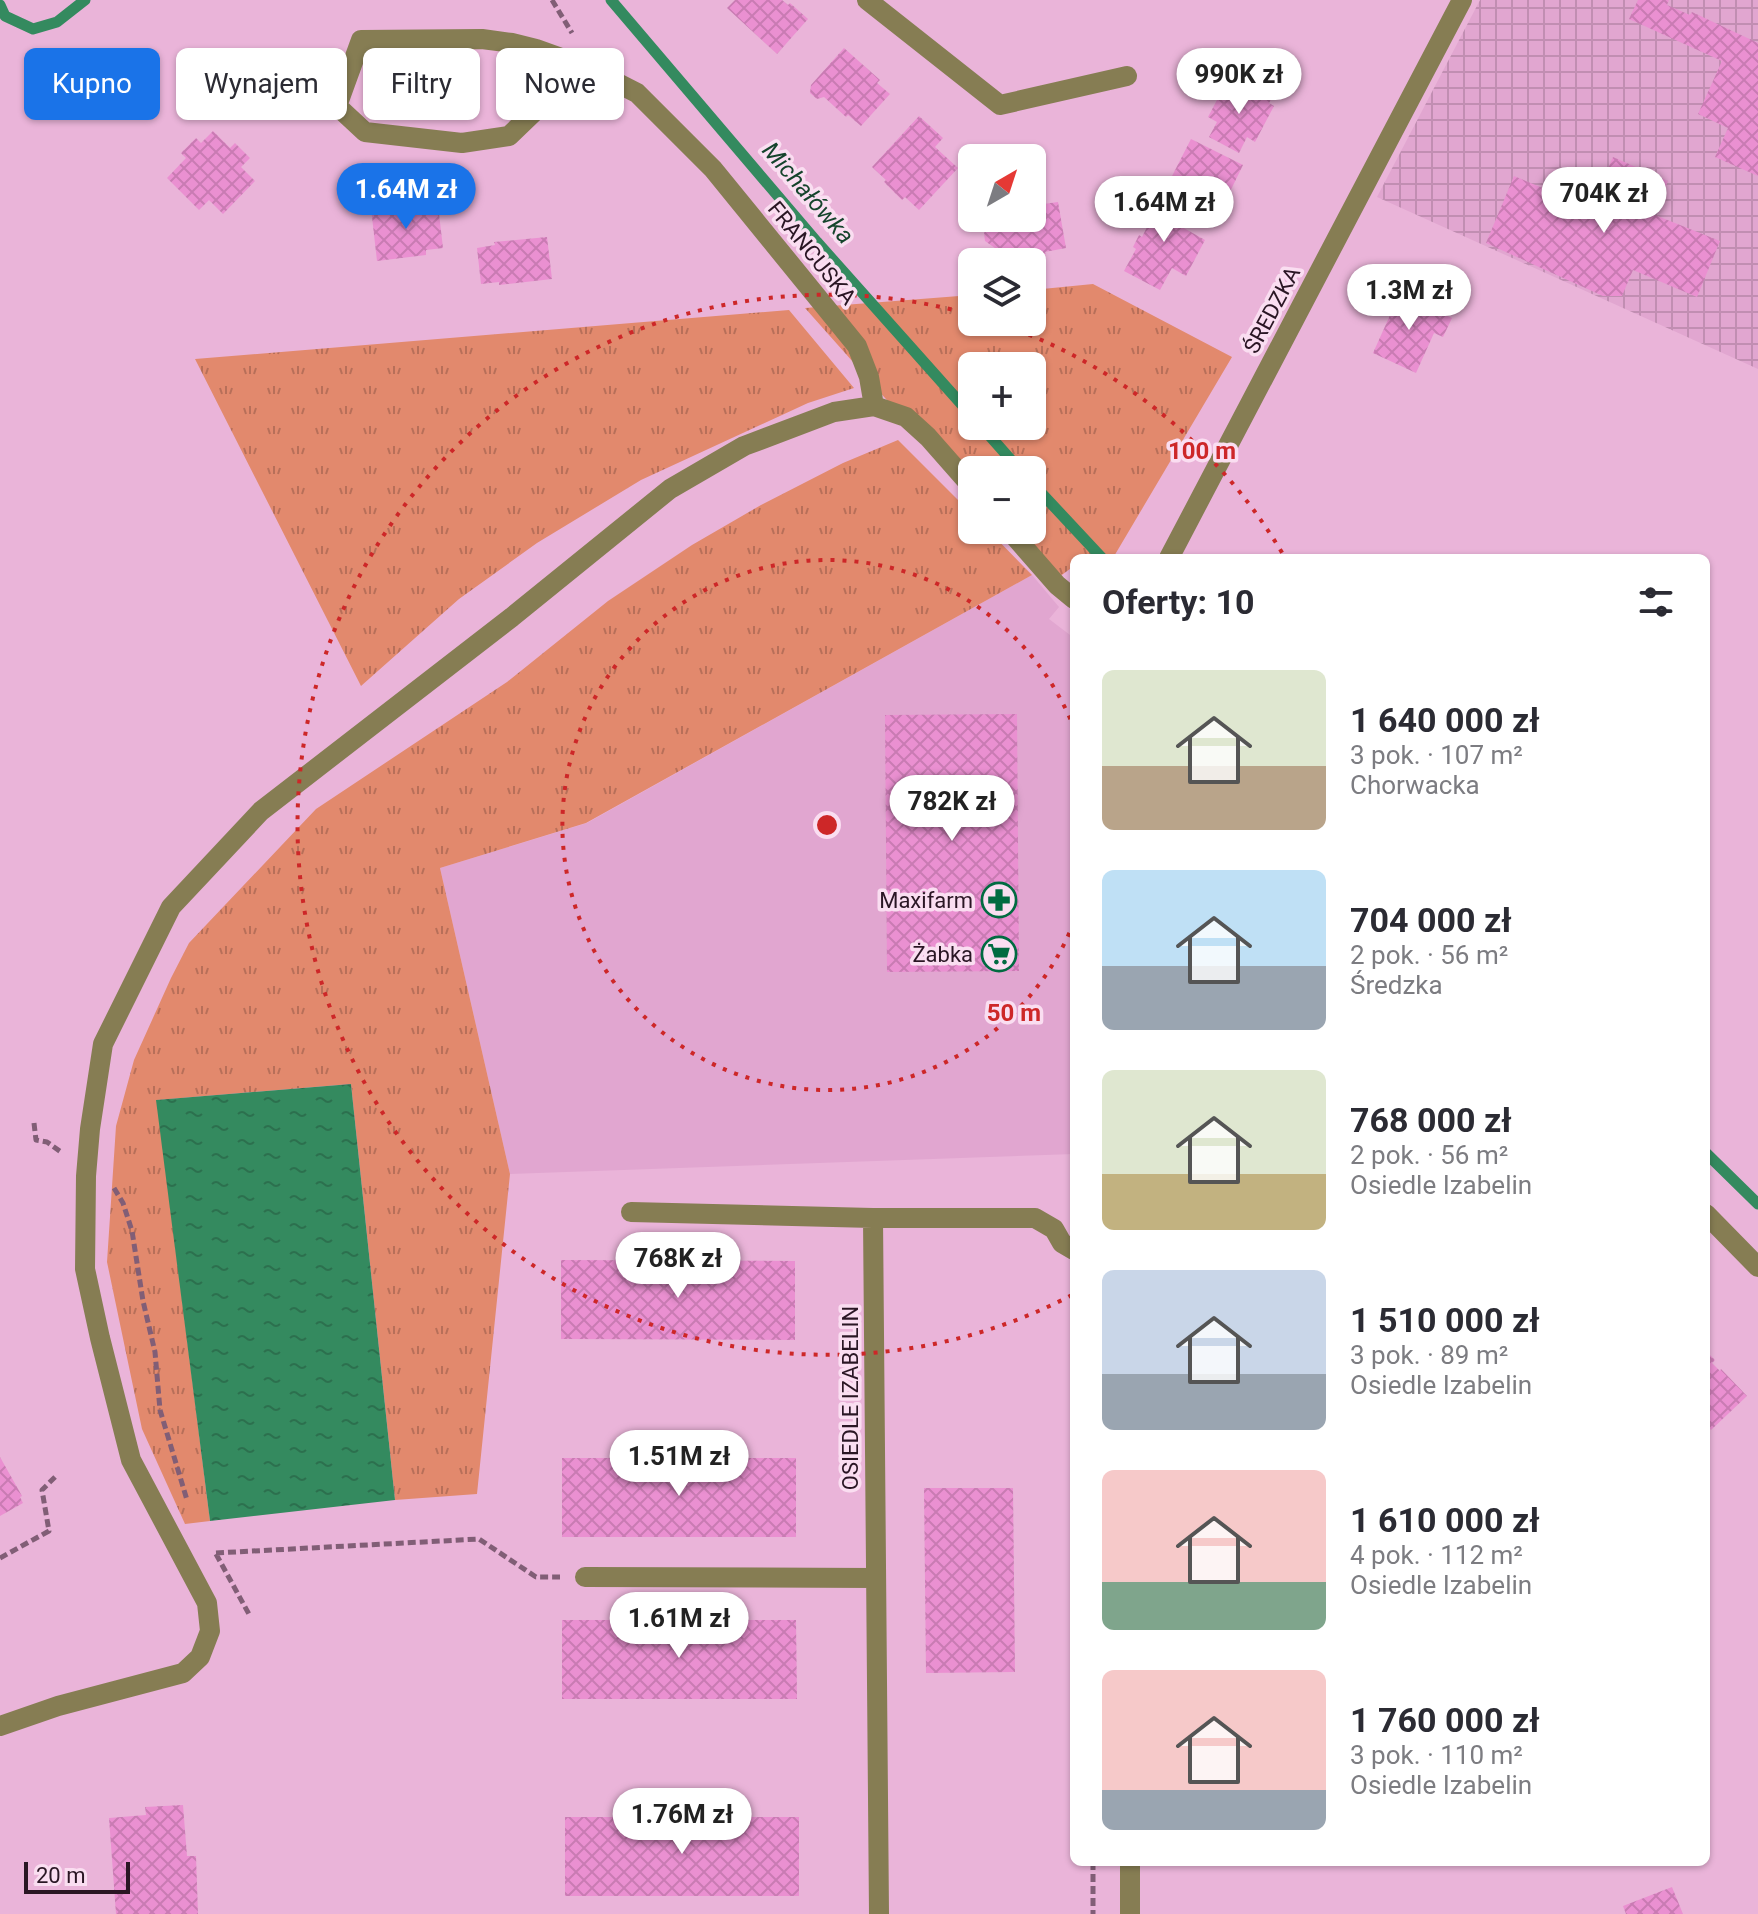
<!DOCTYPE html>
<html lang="pl">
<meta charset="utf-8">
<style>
body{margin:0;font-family:Roboto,sans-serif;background:#f7f7f7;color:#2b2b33;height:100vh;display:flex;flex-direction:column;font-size:30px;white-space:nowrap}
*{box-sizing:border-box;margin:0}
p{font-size:26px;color:#7c7c81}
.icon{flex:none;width:44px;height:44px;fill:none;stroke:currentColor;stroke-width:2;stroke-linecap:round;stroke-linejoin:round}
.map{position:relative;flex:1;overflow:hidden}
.panel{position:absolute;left:1070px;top:554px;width:640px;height:1312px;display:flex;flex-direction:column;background:#fff;border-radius:12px;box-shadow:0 2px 6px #0004}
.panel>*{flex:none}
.hud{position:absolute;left:24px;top:48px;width:760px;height:72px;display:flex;gap:16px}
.needle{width:52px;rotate:39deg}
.controls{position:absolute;left:958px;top:144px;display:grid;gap:16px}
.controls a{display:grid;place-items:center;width:88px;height:88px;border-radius:12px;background:#fff;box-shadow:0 2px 6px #0004;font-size:40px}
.scale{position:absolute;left:24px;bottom:20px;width:106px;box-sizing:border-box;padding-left:8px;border:4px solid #2a1624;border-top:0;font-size:22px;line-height:28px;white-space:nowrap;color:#2a1624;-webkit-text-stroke:6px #fadef1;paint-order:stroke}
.price{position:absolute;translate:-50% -68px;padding:0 18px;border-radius:28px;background:#fff;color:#222;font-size:26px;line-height:52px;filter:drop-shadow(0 2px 4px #0008)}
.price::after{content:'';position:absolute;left:50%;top:48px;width:24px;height:18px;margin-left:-12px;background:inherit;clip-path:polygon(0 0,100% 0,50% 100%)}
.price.current{background:#1a73e8;color:#fff}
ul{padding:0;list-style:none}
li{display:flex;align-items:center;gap:24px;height:200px;padding:0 32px}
li span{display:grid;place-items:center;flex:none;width:224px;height:160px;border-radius:12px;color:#555}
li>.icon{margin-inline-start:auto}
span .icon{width:96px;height:96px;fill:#fffc;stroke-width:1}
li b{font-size:34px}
h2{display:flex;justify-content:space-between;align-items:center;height:96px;padding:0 32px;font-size:34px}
.tag{padding:0 28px;border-radius:12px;background:#fff;box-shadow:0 2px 6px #0004;font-size:28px;line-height:72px}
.tag.current{background:#1a73e8;color:#fff}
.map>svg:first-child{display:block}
.built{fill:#e1a6d0}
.industrial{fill:url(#industrial-grid)}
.grass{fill:url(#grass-tufts);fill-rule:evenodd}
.water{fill:url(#water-ripples)}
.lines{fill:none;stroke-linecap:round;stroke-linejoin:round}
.stream{stroke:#348a5f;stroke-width:11}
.building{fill:url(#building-cross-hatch)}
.path{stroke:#815e76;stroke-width:5;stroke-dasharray:8 4;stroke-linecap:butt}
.minor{stroke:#867d53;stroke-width:20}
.ring{fill:none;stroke:#cd2728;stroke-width:4;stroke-dasharray:4 8}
.labels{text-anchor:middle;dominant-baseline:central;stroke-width:7;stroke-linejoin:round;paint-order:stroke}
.street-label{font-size:22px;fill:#2a1624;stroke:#fadef1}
.poi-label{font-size:22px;fill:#2a1624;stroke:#fadef1;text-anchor:end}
.water-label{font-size:24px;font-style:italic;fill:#15442c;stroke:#fadef1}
.centre{fill:#cd2728;stroke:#fadef1;stroke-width:4}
.ring-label{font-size:24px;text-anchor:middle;font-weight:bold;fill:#cd2728;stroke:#fadef1;stroke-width:7;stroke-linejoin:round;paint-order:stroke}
</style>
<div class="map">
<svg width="1758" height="1914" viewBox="0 0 1758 1914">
<defs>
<pattern id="industrial-grid" width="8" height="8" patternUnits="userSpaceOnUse" patternTransform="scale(2)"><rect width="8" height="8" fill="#e1a6d0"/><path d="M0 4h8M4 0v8" fill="none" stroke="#c18eb2"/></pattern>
<pattern id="grass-tufts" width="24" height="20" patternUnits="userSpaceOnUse" patternTransform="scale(2)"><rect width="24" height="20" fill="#e2896d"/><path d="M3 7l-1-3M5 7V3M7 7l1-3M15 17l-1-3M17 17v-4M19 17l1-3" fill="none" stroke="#b76f59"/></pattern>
<pattern id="water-ripples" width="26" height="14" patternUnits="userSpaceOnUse" patternTransform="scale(2)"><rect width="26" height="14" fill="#348a5f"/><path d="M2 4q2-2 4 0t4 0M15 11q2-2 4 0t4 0" fill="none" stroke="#2c704e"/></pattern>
<pattern id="building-cross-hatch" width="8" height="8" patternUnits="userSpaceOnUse" patternTransform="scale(2)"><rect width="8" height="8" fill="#ea90d1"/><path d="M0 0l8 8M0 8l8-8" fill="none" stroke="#c97bb3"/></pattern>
</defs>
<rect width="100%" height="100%" fill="#eab4d9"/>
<!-- built -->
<path class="built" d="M1032 575 1059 607 1049 619 1074 638V1154L510 1174 440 868 587 823Z"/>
<!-- industrial -->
<path class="industrial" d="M1480 0H1758V369L1377 197Z"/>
<!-- grass -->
<path class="grass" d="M1093 284 1232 357 1113 558H1093L1089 555 1084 558H1074V566L1059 577 1013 530H1032V470H972V488L901 416 805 308 972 295V322H1032V290ZM972 366H1032V426H972Z
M789 310 854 388 808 403 641 480 537 543 459 599 361 686 195 359Z
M898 440 972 514V530H988L1032 575 586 823 440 868 510 1174 477 1494 395 1500 351 1084 157 1100 210 1521 185 1524 142 1429 107 1262 116 1126 134 1060 171 978 189 943 316 809 507 682 608 601 692 545 761 505 843 463Z"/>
<!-- water -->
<path class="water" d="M351 1084 395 1500 210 1521 156 1100Z"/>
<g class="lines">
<!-- stream -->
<path class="stream" d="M611 0 817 242 972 416
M0 5 5 16 33 29 57 22 85 0
M981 426 1020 470
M1032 483 1102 558
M1706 1153 1758 1204"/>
</g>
<!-- building -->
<path class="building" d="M735 0H782L788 5 790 3 808 19 777 54 727 8Z
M1638 0H1669L1667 5 1690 15 1692 12 1758 43V176L1715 157 1728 128 1698 114 1722 61 1629 19Z
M844 48 880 80 877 83 890 94 861 126 848 115 846 117 824 97 817 99 810 93 811 85Z
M1227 81 1245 90 1248 85 1272 98 1269 103 1274 106 1255 142 1247 137 1239 153 1209 137 1217 122 1208 117Z
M919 116 943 138 935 147 958 168 919 210 905 197 902 200 884 182 886 180 872 167Z
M213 131 230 148 235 143 250 158 241 167 255 181 223 214 209 200 199 210 167 178 186 158 181 153 196 138 201 143Z
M1191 139 1243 165 1224 204 1171 178Z
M1613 157 1668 181 1655 215 1720 241 1697 297 1633 270 1622 296H1603L1486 243 1514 176 1576 202 1574 207 1588 214Z
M1158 193 1191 210 1182 227 1205 240 1186 276 1172 268 1160 290 1124 271 1136 249 1133 247 1139 235 1142 237 1147 227 1141 224Z
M1036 202V205L1058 202 1066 248 1045 252 1046 254 1012 260 985 241 984 233 989 226 987 218H1032V203Z
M402 204 403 209 438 205 443 248 426 250V255L377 261 371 208Z
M547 237 552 279 499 285V282L481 284 477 248 495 245 494 242Z
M1393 291 1452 318 1443 337 1434 333 1416 373 1373 353 1391 313 1384 310Z
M1017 714 1019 971 887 972 885 715Z
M561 1260 795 1261V1340L561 1339Z
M1706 1351 1715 1360 1712 1363 1720 1371 1721 1369 1747 1396 1711 1430 1706 1425Z
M0 1457 22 1496 20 1497 23 1503 0 1516Z
M562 1458H796V1537H562Z
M924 1488H1013L1015 1672 926 1673Z
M562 1620H796L797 1699H562Z
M183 1805 187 1856H196L198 1914H116L109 1818 146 1815 145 1807Z
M565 1817H799V1896H565Z
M1672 1887 1683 1914H1626L1623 1906Z"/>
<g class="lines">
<!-- path -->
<path class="path" d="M552 0 572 33
M34 1123 36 1140 47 1142 61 1152
M114 1188 123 1203 132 1231 143 1301 155 1352 160 1410 187 1500
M216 1553 479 1539 536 1577H560
M216 1554 250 1616
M0 1558 49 1531 42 1490 57 1475
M1093 1862V1914"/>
<!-- minor -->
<path class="minor" d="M867 0 1000 105 1127 76
M586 67 561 86 509 136 462 143 365 132 337 106 361 40 482 39 512 43 536 49 586 67 637 93 713 169 857 346 869 377 874 406
M1009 530 1057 585 1074 599
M1169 558 1462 0
M631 1212 873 1218H1035L1054 1229 1062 1243 1074 1250
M1706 1214 1758 1267
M873 1218 879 1914
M585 1577 875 1578
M0 1726 58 1706 183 1673 200 1657 210 1631 207 1603 131 1460 100 1338 85 1269 86 1176 90 1129 103 1044 171 907 261 811 512 617 670 489 744 446 834 412 874 406 906 417 928 437 972 487
M1130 1862V1914"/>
</g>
<!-- distance rings -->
<g class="ring">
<path d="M1074 922A265 265 0 1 1 1074 728"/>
<path d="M1072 1295A530 530 0 1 1 969 314M995 322A530 530 0 0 1 1284 556"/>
</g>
<!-- icons -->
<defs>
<g id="pharmacy-ring" transform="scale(1.8)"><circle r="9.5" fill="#fadef1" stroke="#016b41" stroke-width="1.5"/><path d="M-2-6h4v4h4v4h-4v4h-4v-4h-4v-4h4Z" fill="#016b41"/></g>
<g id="supermarket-ring" transform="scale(1.8)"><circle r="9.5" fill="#fadef1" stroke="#016b41" stroke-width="1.5"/><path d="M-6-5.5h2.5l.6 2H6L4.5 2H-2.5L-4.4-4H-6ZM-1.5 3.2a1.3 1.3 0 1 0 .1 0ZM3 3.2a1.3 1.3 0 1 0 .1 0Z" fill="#016b41"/></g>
</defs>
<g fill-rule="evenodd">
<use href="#pharmacy-ring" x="999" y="900"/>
<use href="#supermarket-ring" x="999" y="954"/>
</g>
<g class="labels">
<!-- street labels -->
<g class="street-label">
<text transform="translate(812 253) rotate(51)">FRANCUSKA</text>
<text transform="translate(1272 310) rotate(-62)">ŚREDZKA</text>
<text transform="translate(850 1398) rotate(-90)">OSIEDLE IZABELIN</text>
</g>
<!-- poi labels -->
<g class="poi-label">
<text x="973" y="900">Maxifarm</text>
<text x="973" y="954">Żabka</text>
</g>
<!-- water labels -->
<g class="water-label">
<text transform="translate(808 193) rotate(49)">Michałówka</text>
</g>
</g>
<circle cx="827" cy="825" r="12" class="centre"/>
<g class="ring-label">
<text x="1202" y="459">100 m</text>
<text x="1014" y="1021">50 m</text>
</g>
</svg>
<div class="controls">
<a><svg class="needle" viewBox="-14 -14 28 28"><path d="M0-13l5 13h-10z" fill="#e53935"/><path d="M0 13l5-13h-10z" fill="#7c7c81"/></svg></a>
<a><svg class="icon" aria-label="layers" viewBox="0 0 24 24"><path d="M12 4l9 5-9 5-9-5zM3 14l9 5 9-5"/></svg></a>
<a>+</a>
<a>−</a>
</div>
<div class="scale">20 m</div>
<b class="price" style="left:1239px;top:116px">990K zł</b>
<b class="price current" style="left:406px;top:231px">1.64M zł</b>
<b class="price" style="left:1604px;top:235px">704K zł</b>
<b class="price" style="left:1164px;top:244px">1.64M zł</b>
<b class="price" style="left:1409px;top:332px">1.3M zł</b>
<b class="price" style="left:952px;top:843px">782K zł</b>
<b class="price" style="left:678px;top:1300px">768K zł</b>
<b class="price" style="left:679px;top:1498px">1.51M zł</b>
<b class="price" style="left:679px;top:1660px">1.61M zł</b>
<b class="price" style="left:682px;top:1856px">1.76M zł</b>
<div class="hud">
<a class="tag current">Kupno</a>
<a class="tag">Wynajem</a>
<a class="tag">Filtry</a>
<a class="tag">Nowe</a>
</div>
<section class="panel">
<h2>Oferty: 10<svg class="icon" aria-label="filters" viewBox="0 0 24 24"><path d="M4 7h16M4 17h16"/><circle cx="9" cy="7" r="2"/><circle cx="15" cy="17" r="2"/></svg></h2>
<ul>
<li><span style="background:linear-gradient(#dfe7d0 60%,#b9a48a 0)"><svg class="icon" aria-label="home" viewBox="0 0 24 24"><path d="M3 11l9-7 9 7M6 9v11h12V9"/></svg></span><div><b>1 640 000 zł</b><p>3 pok. · 107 m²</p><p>Chorwacka</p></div></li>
<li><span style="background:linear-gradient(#bfe0f5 60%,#9aa5b1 0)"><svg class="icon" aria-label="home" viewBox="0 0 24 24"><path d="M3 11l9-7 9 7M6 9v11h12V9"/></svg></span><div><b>704 000 zł</b><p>2 pok. · 56 m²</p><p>Średzka</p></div></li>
<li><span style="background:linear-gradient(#dfe7d0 65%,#c2b280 0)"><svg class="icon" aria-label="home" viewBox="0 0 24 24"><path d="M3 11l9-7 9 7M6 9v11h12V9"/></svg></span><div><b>768 000 zł</b><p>2 pok. · 56 m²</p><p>Osiedle Izabelin</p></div></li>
<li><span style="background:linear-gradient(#c9d6e8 65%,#9aa5b1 0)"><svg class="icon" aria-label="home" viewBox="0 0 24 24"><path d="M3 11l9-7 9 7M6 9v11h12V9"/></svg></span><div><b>1 510 000 zł</b><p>3 pok. · 89 m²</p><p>Osiedle Izabelin</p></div></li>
<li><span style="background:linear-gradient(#f6c9c9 70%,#7fa58c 0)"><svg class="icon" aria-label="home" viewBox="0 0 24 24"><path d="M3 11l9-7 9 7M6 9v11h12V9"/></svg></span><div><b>1 610 000 zł</b><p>4 pok. · 112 m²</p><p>Osiedle Izabelin</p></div></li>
<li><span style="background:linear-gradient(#f6c9c9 75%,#9aa5b1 0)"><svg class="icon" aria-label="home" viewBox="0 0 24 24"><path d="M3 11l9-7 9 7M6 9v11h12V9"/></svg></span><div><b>1 760 000 zł</b><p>3 pok. · 110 m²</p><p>Osiedle Izabelin</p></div></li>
</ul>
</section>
</div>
